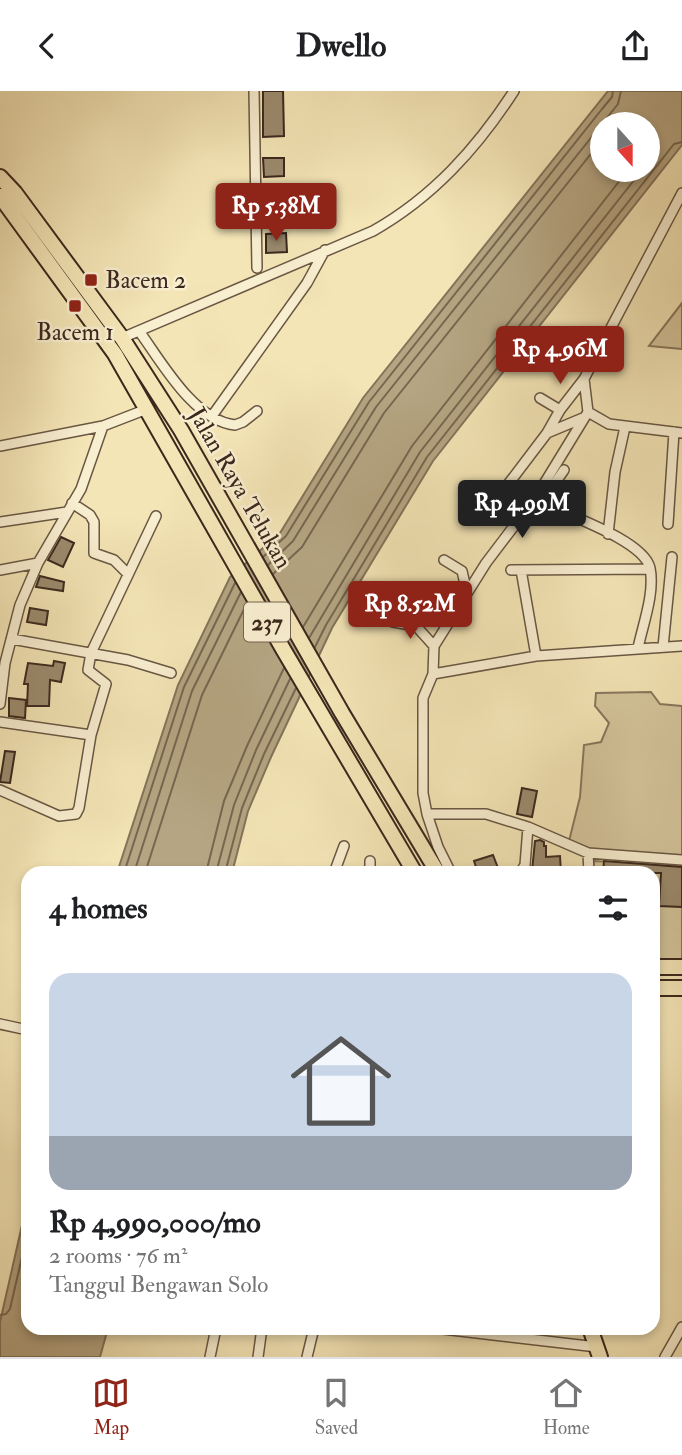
<!DOCTYPE html>
<meta charset="utf-8">
<style>
body{margin:0;font-family:"IM FELL Double Pica",serif;background:#f2f2f2;color:#202124;height:100vh;display:flex;flex-direction:column;font-size:26px;white-space:nowrap}
*{box-sizing:border-box;margin:0}
p{font-size:23px;color:#757577}
.icon{flex:none;width:38px;height:38px;fill:none;stroke:currentColor;stroke-width:2;stroke-linecap:round;stroke-linejoin:round}
.map{position:relative;flex:1;overflow:hidden}
.panel{position:absolute;left:21px;top:775px;width:639px;height:469px;display:flex;flex-direction:column;background:#fff;border-radius:21px;box-shadow:0 4px 10px #0003}
.panel>*{flex:none}
.needle{width:46px;rotate:159deg}
.controls{position:absolute;left:590px;top:21px;display:grid;gap:14px}
.controls a{display:grid;place-items:center;width:70px;height:70px;border-radius:50%;background:#fff;box-shadow:0 4px 10px #0003;font-size:35px}
.price{position:absolute;translate:-50% -60px;padding:0 16px;border-radius:7px;background:#8f2418;color:#fff;font-size:23px;line-height:46px;filter:drop-shadow(0 2px 4px #0008)}
.price::after{content:'';position:absolute;left:50%;top:42px;width:21px;height:16px;margin-left:-10px;background:inherit;clip-path:polygon(0 0,100% 0,50% 100%)}
.price.selected{background:#222;color:#fff}
ul{padding:0;list-style:none}
li{display:grid;align-content:center;gap:14px;height:371px;padding:0 28px}
li+li{border-top:2px solid #e0e0e0}
li span{display:grid;place-items:center;height:217px;border-radius:21px;color:#555}
li>.icon{margin-inline-start:auto}
span .icon{width:126px;height:126px;fill:#fffc;stroke-width:1}
li b{font-size:30px}
h2{display:flex;justify-content:space-between;align-items:center;height:84px;padding:0 28px;font-size:30px}
header{display:flex;justify-content:space-between;align-items:center;height:91px;padding:0 28px;background:#fff;font-size:32px;font-weight:700}
.tabs{display:flex;justify-content:space-around;align-items:center;height:98px;border-top:2px solid #e0e0e0;background:#fff;font-size:19px;color:#757577}
.tabs a{display:grid;justify-items:center;gap:4px}
.tabs .selected{color:#8f2418}
.map>svg:first-child{display:block}
.green{fill:#d5c59c;stroke:#88765c;stroke-width:2}
.water{fill:#b5a582;stroke:#84735a;stroke-width:2;fill-rule:evenodd}
.lines{fill:none;stroke-linecap:round;stroke-linejoin:round}
.shore{stroke:#786650;stroke-width:2}
.building{fill:#9b8a6d;stroke:#3b281d;stroke-width:2}
.minor-casing{stroke:#695743;stroke-width:12}
.primary-casing{stroke:#3b281d;stroke-width:18}
.minor{stroke:#f8eed0;stroke-width:9}
.primary{stroke:#f4e5b6;stroke-width:14}
.poi-dot{fill:#8f2418;stroke:#f8eed0;stroke-width:2.5}
.labels{text-anchor:middle;dominant-baseline:central;stroke-width:5;stroke-linejoin:round;paint-order:stroke}
.shield{fill:#f8eed0;stroke:#746353;stroke-width:2}
.shield-label{font-size:23px;font-weight:bold;fill:#3b281d}
.poi-label{font-size:24px;fill:#3b281d;stroke:#f8eed0;text-anchor:start}
.street-label{font-size:24px;fill:#3b281d;stroke:#f8eed0}
</style>
<header><svg class="icon" aria-label="back" viewBox="0 0 24 24"><path d="M15 5l-7 7 7 7"/></svg>Dwello<svg class="icon" aria-label="share" viewBox="0 0 24 24"><path d="M12 15V3M7 8l5-5 5 5M5 13v7h14v-7"/></svg></header>
<div class="map">
<svg width="682" height="1266" viewBox="0 0 682 1266">
<rect width="100%" height="100%" fill="#f4e5b6"/>
<filter id="stains"><feTurbulence type="fractalNoise" baseFrequency=".00286" numOctaves="4"/><feColorMatrix values="0 0 0 0 .2 0 0 0 0 .09 0 0 0 0 .02 0 0 0 .5 -.17"/></filter>
<radialGradient id="worn" r=".72"><stop offset=".6" stop-color="#630" stop-opacity="0"/><stop offset="1" stop-color="#630" stop-opacity=".3"/></radialGradient>
<!-- green -->
<path class="green" d="M682 212V258L649 255Z
M651 601 660 613 682 615V767L603 762 569 750 580 706 584 654 601 651 609 632 595 615 596 602Z
M594 770 682 775V868L653 869V782H593Z"/>
<!-- water -->
<path class="water" d="M608 0H682V54L433 370 332 537 271 666 248 720 232 782H117L178 594 230 486 280 442 363 307ZM602 33H648V79H602Z
M28 1108V1237H108L100 1266H0V1231Z"/>
<g class="lines">
<!-- shore -->
<path class="shore" d="M263 466 286 445 369 311 602 18 612 6 613 0
M268 474 293 450 376 316 618 13 621 0
M273 483 302 456 384 322 602 49
M303 536 412 355 628 79
M309 547 420 361 642 79
M315 556 326 534 427 366 674 53 682 51
M124 782 184 596 235 492
M134 782 192 600 241 501
M145 782 202 604 247 512
M206 782 224 710 247 655 284 577
M216 782 234 714 256 659 290 588
M225 782 242 717 264 663 296 597
M0 1224 6 1223 10 1218 28 1140"/>
</g>
<!-- building -->
<path class="building" d="M263 0H283L284 45 263 46Z
M263 67H284V85L264 86Z
M286 142 287 161 266 162V143Z
M61 446 74 452 63 476 48 469Z
M40 485 64 491 63 500 36 496Z
M30 517 48 520 46 534 27 531Z
M54 570 65 572 61 591 50 589 49 615H27L28 593H24L28 572 53 575Z
M9 607 26 609 25 627 9 625Z
M5 660 15 661 10 692 0 691Z
M522 697 537 700 532 726 517 723Z
M540 749 544 751V755H546V766L560 765 561 782 532 780 535 750Z
M493 764 498 777 478 782 474 770Z
M604 770 682 776V816L659 815 661 782H603Z"/>
<g class="lines">
<!-- minor casing -->
<g class="minor-casing">
<path id="minor" d="M254 0 257 177
M682 102 584 288 588 321 609 333 682 342
M139 240C161 270 194 330 235 334L243 331 257 320
M122 247 373 140C433 106 477 57 514 0
M540 307 560 319 547 342
M560 319 584 288
M212 325 307 192 325 159
M0 355 103 335 147 318
M564 379 544 408 545 413C570 425 644 450 650 477 655 502 643 533 638 557
M506 396 547 342 583 327
M72 412 90 424 94 431V462L114 469 127 482
M0 431 67 421
M668 433 674 341
M608 443 615 381 625 336
M444 469 462 480 467 502
M0 479 38 472
M511 479 650 478
M521 479 536 565
M393 531 416 535 434 555 433 583
M12 548 128 569 171 582
M434 555 486 472 536 406 588 321
M682 555 536 565 433 583 423 607V702L427 723H486L528 736 588 762 682 769
M663 556 672 466
M0 613 5 572 20 514 38 472 81 398 103 335
M0 631 91 644 79 717 76 723 59 725 0 699
M91 644 106 593 88 579 91 562 156 425
M427 723 438 756 451 782
M588 762 589 782
M370 770V782
M334 782 344 755
M520 782 525 774 528 736
M0 933 23 938 28 935
M434 1237 597 1256
M210 1266 216 1237
M258 1266 262 1237
M307 1266 314 1237
M665 1266 682 1236"/>
</g>
<!-- primary casing -->
<g class="primary-casing">
<path id="primary" d="M0 86 15 102 122 247 181 339 342 622 438 782
M0 105 115 263 283 558 415 782
M653 876H682
M653 897H682
M590 1237 600 1266"/>
</g>
<!-- minor -->
<use href="#minor" class="minor"/>
<!-- primary -->
<use href="#primary" class="primary"/>
</g>
<!-- markers -->
<g class="poi-dot">
<rect x="84" y="182" width="14" height="14" rx="3.5"/>
<rect x="68" y="208" width="14" height="14" rx="3.5"/>
</g>
<g class="labels">
<!-- shield labels -->
<rect class="shield" x="244" y="511.5" width="46" height="39" rx="5"/>
<g class="shield-label">
<text x="267" y="531">237</text>
</g>
<!-- poi labels -->
<g class="poi-label">
<text x="105" y="189">Bacem 2</text>
<text x="75" y="241" text-anchor="middle">Bacem 1</text>
</g>
<!-- street labels -->
<g class="street-label">
<text transform="translate(240 397) rotate(60)">Jalan Raya Telukan</text>
</g>
</g>
<rect width="100%" height="100%" filter="url(#stains)"/>
<rect width="100%" height="100%" fill="url(#worn)"/>
</svg>
<div class="controls">
<a><svg class="needle" viewBox="-14 -14 28 28"><path d="M0-13l5 13h-10z" fill="#e53935"/><path d="M0 13l5-13h-10z" fill="#757577"/></svg></a>
</div>
<b class="price" style="left:276px;top:152px">Rp 5.38M</b>
<b class="price" style="left:560px;top:295px">Rp 4.96M</b>
<b class="price selected" style="left:522px;top:449px">Rp 4.99M</b>
<b class="price" style="left:410px;top:550px">Rp 8.52M</b>
<section class="panel">
<h2>4 homes<svg class="icon" aria-label="filters" viewBox="0 0 24 24"><path d="M4 7h16M4 17h16"/><circle cx="9" cy="7" r="2"/><circle cx="15" cy="17" r="2"/></svg></h2>
<ul>
<li><span style="background:linear-gradient(#c9d6e8 75%,#9aa5b1 0)"><svg class="icon" aria-label="home" viewBox="0 0 24 24"><path d="M3 11l9-7 9 7M6 9v11h12V9"/></svg></span><div><b>Rp 4,990,000/mo</b><p>2 rooms · 76 m²</p><p>Tanggul Bengawan Solo</p></div></li>
</ul>
</section>
</div>
<nav class="tabs">
<a class="selected"><svg class="icon" aria-label="map" viewBox="0 0 24 24"><path d="M3 6l6-2 6 2 6-2v14l-6 2-6-2-6 2zM9 4v14M15 6v14"/></svg>Map</a>
<a><svg class="icon" aria-label="saved" viewBox="0 0 24 24"><path d="M7 4h10v16l-5-4-5 4z"/></svg>Saved</a>
<a><svg class="icon" aria-label="home" viewBox="0 0 24 24"><path d="M3 11l9-7 9 7M6 9v11h12V9"/></svg>Home</a>
</nav>
